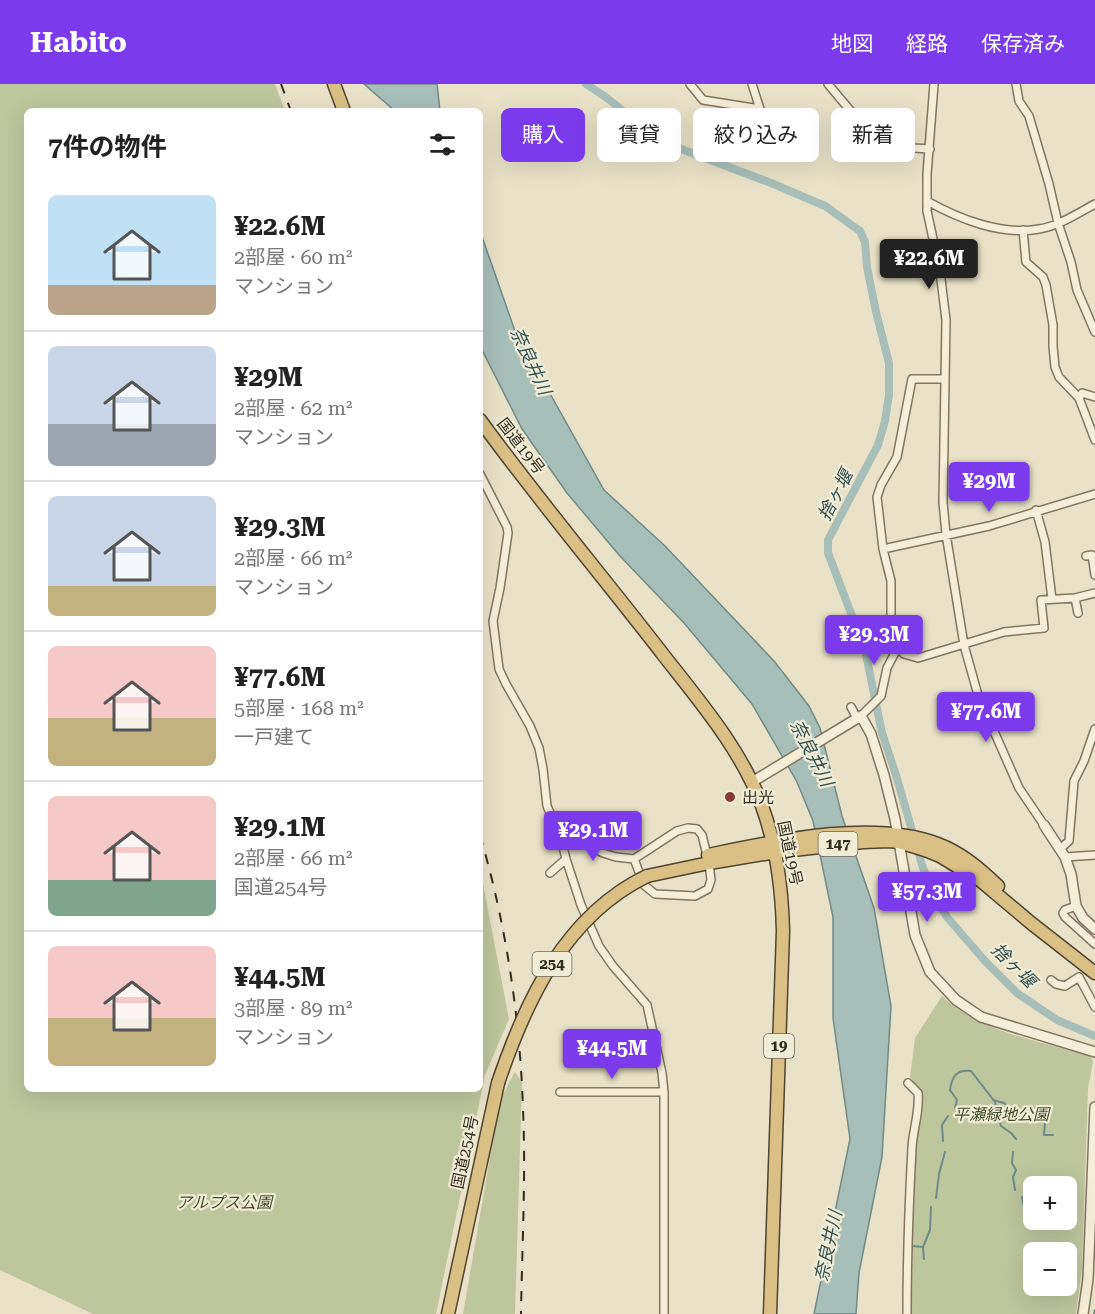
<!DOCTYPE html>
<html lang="ja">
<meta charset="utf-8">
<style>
body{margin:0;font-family:"Roboto Serif","Noto Sans JP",serif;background:#f6f6f6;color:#222;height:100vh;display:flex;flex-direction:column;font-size:22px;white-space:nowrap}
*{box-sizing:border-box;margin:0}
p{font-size:20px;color:#767676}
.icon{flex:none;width:33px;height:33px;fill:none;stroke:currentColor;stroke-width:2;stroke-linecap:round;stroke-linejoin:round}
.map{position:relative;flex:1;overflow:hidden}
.side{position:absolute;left:24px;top:24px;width:459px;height:984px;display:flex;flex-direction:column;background:#fff;border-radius:9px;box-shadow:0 6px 24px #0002}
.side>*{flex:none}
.banner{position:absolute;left:501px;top:24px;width:504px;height:54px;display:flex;gap:12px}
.tools{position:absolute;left:1023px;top:1092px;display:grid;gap:12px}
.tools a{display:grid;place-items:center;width:54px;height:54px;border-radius:9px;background:#fff;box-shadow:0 6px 24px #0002;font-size:30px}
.price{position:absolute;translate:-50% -51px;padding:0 14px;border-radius:6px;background:#7c3aed;color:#fff;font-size:20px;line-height:39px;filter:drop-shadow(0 2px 3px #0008)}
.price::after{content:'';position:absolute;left:50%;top:36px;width:18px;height:14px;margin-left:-9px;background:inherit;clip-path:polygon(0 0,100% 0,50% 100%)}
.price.active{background:#222;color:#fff}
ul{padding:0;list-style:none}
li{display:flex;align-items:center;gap:18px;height:150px;padding:0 24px}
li+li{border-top:2px solid #e0e0e0}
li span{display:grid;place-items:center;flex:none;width:168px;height:120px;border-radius:9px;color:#555}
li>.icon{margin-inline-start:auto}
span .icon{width:72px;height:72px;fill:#fffc;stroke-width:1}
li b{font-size:26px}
h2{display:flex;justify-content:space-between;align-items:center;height:72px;padding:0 24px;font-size:26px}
.chip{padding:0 21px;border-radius:9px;background:#fff;box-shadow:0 6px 24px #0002;font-size:21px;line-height:54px}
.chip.active{background:#7c3aed;color:#fff}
header{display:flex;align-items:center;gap:36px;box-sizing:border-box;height:84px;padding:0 30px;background:#7c3aed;color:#fff}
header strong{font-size:28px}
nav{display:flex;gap:33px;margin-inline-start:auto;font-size:21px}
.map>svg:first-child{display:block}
.green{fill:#bdc69d;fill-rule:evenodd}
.water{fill:#a8beb9;stroke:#708b87;stroke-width:1.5}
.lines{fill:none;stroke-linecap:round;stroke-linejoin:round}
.stream{stroke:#708b87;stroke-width:2}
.canal{stroke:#a8beb9;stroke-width:8}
.minor-casing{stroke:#83755f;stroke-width:10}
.tertiary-casing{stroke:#83755f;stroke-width:12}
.trunk-casing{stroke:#514433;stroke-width:15}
.minor{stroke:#f5efda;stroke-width:7}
.tertiary{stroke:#f5efda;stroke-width:9}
.trunk{stroke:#dac084;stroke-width:12}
.rail{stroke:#352c21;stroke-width:2;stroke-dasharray:10 10;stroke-linecap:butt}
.trunk-bridge-casing{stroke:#514433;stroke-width:15;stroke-linecap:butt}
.trunk-bridge{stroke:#dac084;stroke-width:12}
.poi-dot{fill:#8a3d36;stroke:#f1ecd6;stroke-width:2}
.labels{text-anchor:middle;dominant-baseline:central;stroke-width:4.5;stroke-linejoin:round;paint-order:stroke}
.shield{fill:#f1ecd6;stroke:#6d6657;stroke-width:1.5}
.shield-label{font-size:15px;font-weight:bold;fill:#352c21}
.street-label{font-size:16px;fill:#352c21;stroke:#f1ecd6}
.poi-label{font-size:16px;fill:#352c21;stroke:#f1ecd6;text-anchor:start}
.park-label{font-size:16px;font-style:italic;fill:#424f2a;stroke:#f1ecd6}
.water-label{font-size:18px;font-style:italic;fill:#325253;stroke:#f1ecd6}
</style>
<header>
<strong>Habito</strong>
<nav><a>地図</a><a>経路</a><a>保存済み</a></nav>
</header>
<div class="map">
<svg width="1095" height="1230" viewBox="0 0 1095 1230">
<rect width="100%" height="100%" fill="#e9e2c8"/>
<!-- green -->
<path class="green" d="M0 0H275L285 27H27V1005H480V784L509 935 485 991 436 1230H93L0 1186Z
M942 912C982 950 1040 956 1091 973L1093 978 1088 1004 1082 1184 1076 1230H911L909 1172 914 1053 922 1025V1017L919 1006 910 993 915 954ZM1034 1102H1066V1136H1034ZM1034 1168H1066V1202H1034Z
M515 988 522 998 515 1230H463L500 1015Z"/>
<!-- water -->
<path class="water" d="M364 0H437L440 27H395Z
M480 147 515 247 604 406 665 462 774 577 809 622 820 644 842 732 874 824 891 922 882 1073 859 1189 856 1230H814L850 1055 833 934V833L813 737 797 698 752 620 684 539 619 471 567 409 522 345 480 262Z"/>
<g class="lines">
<!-- stream -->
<path class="stream" d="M993 1016 1004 1019 1022 1035 1045 1038 1044 1051H1053
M955 1024 957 1016 950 1006C952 993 956 985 971 987L995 1018 1001 1042 1011 1049 1016 1055
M943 1057 942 1041 948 1032
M1013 1068 1012 1079 1016 1086 1013 1093 1015 1106
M1022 1113 1026 1134 1035 1145
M936 1114 939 1090 945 1068
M912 1162 923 1163 930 1146 931 1123
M923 1163 924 1175
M1094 1230 1095 1226"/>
<!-- canal -->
<path class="canal" d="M586 0 607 14 660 57 771 99 825 122 860 147 865 158 867 183 876 228 889 279V311L885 337 878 361 828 456V469L865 566 882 649 896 691 922 781 932 807 947 833 984 876 1017 909 1057 936 1095 952"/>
<!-- minor casing -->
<g class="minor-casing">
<path id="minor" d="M690 0 703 16 760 25 752 0
M828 0 870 50 897 63 930 65
M934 0 927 90V127L940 187 946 236 943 418 946 450 964 561 978 611 1019 704 1044 741
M1016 0 1019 17 1029 32 1049 100 1058 139 1071 178 1077 206 1095 248
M927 117C959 135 1002 152 1039 145 1059 142 1078 129 1095 120
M1023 146 1026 178 1043 193 1046 201 1053 241V262L1055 283 1059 293 1079 314 1095 356
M945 295H912L897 373 881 401 877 413 883 465 891 497V531L898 563 904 570 918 574 1004 548 1044 544 1041 516 1075 514 1095 509
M1079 314 1082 309 1095 313
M480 390 507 443 508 449 500 504 493 537 499 585 506 600 530 642 539 664 543 685 547 722 560 751 566 775 581 821 599 862 613 882 647 921 662 989 664 1008V1230
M1036 426 1045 458 1052 515
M883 465 989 442 1095 410
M1086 472 1092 471 1095 491
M1075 514 1078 529
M851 623 857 634
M861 632 881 612 887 584 898 563
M560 751H569L603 769 616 773 634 775 677 747 688 744 697 745 702 751 707 771
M1060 765 1069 757 1074 697 1084 677 1095 645
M1065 773 1095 771
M634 775 644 801 655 810 695 812 708 805 711 796 709 779
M550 789 566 775
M1076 822 1065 826 1063 829 1065 833 1095 860
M1051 896 1056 900 1065 902 1079 893 1095 923
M560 1008H664
M907 1230C907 1174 909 1119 912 1064 913 1045 920 1027 918 1009L908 999"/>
</g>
<!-- tertiary casing -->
<g class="tertiary-casing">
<path id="tertiary" d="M752 698 861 632 871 650 884 691 895 735 915 851 930 888 956 916 981 933 1095 968
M1044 741 1065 773 1071 790 1076 822 1083 834 1095 845
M1083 1230 1088 1195 1095 1023"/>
</g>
<!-- trunk casing -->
<g class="trunk-casing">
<path id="trunk" d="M334 0 344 27
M480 336C539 417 604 494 665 573 701 619 742 667 762 722 777 763 782 804 783 847L770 1230
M708 771C776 757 873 735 938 760 962 769 980 785 998 802
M647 792 709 779 776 768 863 758 889 757 899 758 925 766 940 772 981 797 1031 839 1095 889
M448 1230 498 999"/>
</g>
<!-- minor -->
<use href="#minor" class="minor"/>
<!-- tertiary -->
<use href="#tertiary" class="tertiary"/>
<!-- trunk -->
<use href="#trunk" class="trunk"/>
<!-- rail -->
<path class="rail" d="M281 0 291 27
M480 751C506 840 520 933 523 1025 526 1092 522 1163 521 1230"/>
<!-- trunk-bridge casing -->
<g class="trunk-bridge-casing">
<path id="trunk-bridge" d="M498 999C526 916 565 832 647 792"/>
</g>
<!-- trunk-bridge -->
<use href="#trunk-bridge" class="trunk-bridge"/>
</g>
<!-- markers -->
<circle class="poi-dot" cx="730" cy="713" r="6"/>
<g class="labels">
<!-- shield labels -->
<g class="shield">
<rect x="818.5" y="748" width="39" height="24" rx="4.5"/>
<rect x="532.5" y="868" width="39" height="24" rx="4.5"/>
<rect x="764" y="950" width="30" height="24" rx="4.5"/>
</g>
<g class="shield-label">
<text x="838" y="760">147</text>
<text x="552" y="880">254</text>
<text x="779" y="962">19</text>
</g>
<!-- street labels -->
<g class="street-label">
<text transform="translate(521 362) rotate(52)">国道19号</text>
<text transform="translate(790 769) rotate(78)">国道19号</text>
<text transform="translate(465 1068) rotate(-78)">国道254号</text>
</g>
<!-- poi labels -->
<g class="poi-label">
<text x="742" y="713">出光</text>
</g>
<!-- park labels -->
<g class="park-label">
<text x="1001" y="1030">平瀬緑地公園</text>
<text x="224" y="1118">アルプス公園</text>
</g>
<!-- water labels -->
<g class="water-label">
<text transform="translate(531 277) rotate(65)">奈良井川</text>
<text transform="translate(835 411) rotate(-63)">捨ヶ堰</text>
<text transform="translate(812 669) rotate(63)">奈良井川</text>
<text transform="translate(1014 881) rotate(45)">捨ヶ堰</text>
<text transform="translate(828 1162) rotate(-78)">奈良井川</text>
</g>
</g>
</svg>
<div class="tools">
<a>+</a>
<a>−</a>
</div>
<b class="price active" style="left:929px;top:206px">¥22.6M</b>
<b class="price" style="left:989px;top:429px">¥29M</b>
<b class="price" style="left:874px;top:582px">¥29.3M</b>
<b class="price" style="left:986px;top:659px">¥77.6M</b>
<b class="price" style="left:593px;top:778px">¥29.1M</b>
<b class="price" style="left:927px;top:839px">¥57.3M</b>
<b class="price" style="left:612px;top:996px">¥44.5M</b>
<div class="banner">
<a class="chip active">購入</a>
<a class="chip">賃貸</a>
<a class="chip">絞り込み</a>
<a class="chip">新着</a>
</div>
<section class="side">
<h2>7件の物件<svg class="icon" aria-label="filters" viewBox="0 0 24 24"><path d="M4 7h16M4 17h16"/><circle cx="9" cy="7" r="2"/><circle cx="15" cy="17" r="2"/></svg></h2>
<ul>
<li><span style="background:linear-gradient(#bfe0f5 75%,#b9a48a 0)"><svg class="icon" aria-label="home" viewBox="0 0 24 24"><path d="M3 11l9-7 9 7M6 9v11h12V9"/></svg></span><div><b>¥22.6M</b><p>2部屋 · 60 m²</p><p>マンション</p></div></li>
<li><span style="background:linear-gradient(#c9d6e8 65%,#9aa5b1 0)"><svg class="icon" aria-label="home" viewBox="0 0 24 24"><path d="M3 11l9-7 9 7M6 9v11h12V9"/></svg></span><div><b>¥29M</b><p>2部屋 · 62 m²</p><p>マンション</p></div></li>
<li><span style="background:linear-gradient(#c9d6e8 75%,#c2b280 0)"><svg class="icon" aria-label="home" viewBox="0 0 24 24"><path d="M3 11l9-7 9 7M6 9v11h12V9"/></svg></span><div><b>¥29.3M</b><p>2部屋 · 66 m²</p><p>マンション</p></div></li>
<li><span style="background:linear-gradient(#f6c9c9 60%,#c2b280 0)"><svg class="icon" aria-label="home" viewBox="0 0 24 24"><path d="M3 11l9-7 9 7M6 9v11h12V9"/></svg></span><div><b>¥77.6M</b><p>5部屋 · 168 m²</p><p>一戸建て</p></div></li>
<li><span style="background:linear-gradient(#f6c9c9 70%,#7fa58c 0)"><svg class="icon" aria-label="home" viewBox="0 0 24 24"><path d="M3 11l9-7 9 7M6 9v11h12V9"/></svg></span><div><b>¥29.1M</b><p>2部屋 · 66 m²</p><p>国道254号</p></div></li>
<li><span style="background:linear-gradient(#f6c9c9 60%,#c2b280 0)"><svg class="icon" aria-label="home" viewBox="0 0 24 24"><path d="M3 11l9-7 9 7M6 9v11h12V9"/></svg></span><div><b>¥44.5M</b><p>3部屋 · 89 m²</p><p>マンション</p></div></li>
</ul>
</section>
</div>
